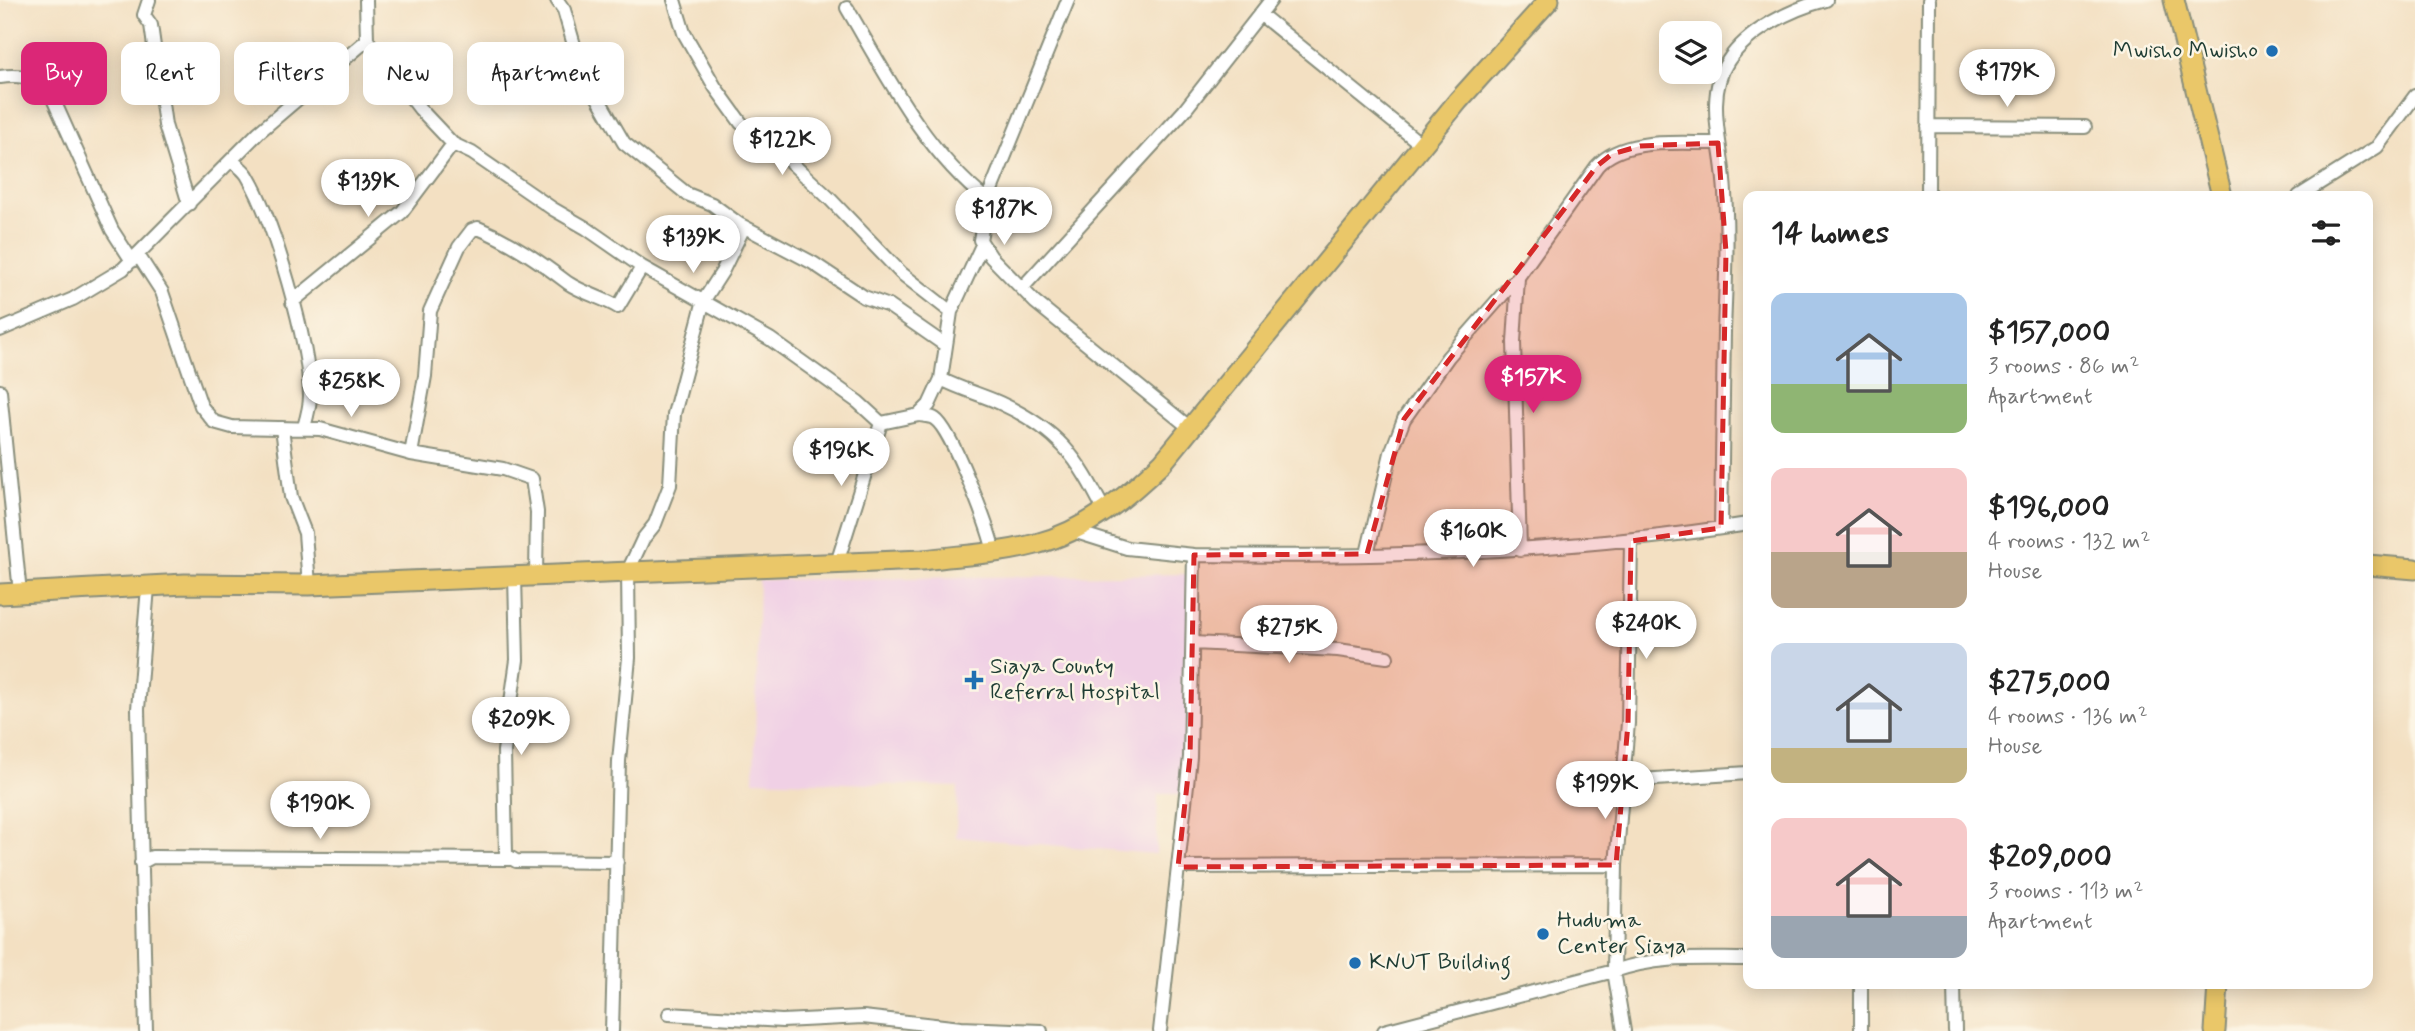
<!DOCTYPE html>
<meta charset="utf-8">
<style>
body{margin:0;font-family:Mynerve,sans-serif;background:#f6f6f6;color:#222;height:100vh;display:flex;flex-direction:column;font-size:26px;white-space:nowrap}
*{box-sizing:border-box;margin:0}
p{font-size:23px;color:#767676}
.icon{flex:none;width:38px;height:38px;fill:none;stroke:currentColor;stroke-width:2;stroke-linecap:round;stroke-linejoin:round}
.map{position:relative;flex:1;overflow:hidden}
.drawer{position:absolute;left:1743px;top:191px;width:630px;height:798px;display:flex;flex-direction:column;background:#fff;border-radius:14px;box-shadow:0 4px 18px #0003}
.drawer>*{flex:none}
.banner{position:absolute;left:21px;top:42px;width:665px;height:63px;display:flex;gap:14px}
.controls{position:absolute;left:1659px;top:21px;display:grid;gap:14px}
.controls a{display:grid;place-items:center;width:63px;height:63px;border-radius:14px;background:#fff;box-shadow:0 4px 18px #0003;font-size:35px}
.price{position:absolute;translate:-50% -60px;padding:0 16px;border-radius:24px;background:#fff;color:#222;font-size:23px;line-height:46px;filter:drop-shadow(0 2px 4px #0008)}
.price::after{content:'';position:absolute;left:50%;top:42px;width:21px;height:16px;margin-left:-10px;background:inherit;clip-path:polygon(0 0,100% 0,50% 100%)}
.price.on{background:#db2777;color:#fff}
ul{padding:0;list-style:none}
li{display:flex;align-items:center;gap:21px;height:175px;padding:0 28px}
li span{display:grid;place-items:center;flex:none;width:196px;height:140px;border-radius:14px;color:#555}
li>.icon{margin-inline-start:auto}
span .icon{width:84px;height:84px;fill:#fffc;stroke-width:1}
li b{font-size:30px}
h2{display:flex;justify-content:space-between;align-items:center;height:84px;padding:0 28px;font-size:30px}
.tag{padding:0 24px;border-radius:14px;background:#fff;box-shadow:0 4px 18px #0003;font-size:24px;line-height:63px}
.tag.on{background:#db2777;color:#fff}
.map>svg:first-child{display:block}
.built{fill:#f0d0e5}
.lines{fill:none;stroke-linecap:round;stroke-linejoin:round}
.minor-casing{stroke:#898e7b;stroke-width:16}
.primary-casing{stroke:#898e7b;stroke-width:23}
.trunk-casing{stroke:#898e7b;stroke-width:23}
.minor{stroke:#fff;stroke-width:12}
.primary{stroke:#eac769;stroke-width:19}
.trunk{stroke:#eac769;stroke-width:19}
.marked{fill:#d62828;fill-opacity:0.2;stroke:#d62828;stroke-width:5;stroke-dasharray:14 9;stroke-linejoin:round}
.poi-dot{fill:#1f6fb2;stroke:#fcf5e5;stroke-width:2.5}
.labels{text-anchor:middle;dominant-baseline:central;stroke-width:5;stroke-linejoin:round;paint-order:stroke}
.poi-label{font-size:23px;fill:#1f3d34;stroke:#fcf5e5;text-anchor:start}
</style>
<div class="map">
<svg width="2415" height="1031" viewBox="0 0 2415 1031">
<rect width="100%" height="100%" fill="#fcf5e5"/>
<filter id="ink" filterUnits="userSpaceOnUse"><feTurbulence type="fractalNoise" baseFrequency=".0143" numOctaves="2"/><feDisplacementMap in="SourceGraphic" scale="14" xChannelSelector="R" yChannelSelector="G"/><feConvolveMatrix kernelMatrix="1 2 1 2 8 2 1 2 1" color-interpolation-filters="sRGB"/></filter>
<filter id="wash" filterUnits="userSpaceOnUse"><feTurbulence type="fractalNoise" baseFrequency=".00686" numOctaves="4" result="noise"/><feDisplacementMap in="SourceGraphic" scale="28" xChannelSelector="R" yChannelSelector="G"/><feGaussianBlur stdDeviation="1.57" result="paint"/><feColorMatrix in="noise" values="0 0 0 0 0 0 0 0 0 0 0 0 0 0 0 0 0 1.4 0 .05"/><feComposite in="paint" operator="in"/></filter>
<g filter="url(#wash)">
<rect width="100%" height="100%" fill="#f3e0c2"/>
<!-- built -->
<path class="built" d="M1194 574 1186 794H1158L1156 854 956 837 958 787 754 780 759 580Z"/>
</g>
<g filter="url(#ink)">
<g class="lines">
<!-- minor casing -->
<g class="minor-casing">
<path id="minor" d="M149 0 144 15 151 25 165 125 189 204
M366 0 367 40 420 109 453 144 472 153 553 209 586 228 642 267 770 339 858 402 881 423 919 415 929 405 941 379 951 312 982 245
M557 0 564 10 574 45 591 86 624 143 687 194 712 204 739 224 813 263 864 297 889 306 945 345
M674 0 684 33 715 87 741 123 769 142 829 198 901 273 951 312
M1068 0 987 200 980 240 991 257 1035 302 1190 428
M847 8C887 76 924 150 987 200
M1260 14 1422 145
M0 77C19 74 37 77 50 92L112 230 132 261
M1928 126 2085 127
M231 160C237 165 243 169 247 175 274 220 309 343 310 396 310 407 307 417 304 427
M1928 196 1929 0
M2299 196 2377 147 2415 96
M138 255 162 292 201 406 214 422 232 427 320 429 411 454 503 469 532 479 537 512 536 575
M1518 278 1514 342 1520 550
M1023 287 1184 111 1271 0
M292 302 402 212 453 144
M0 330 73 299 123 269 259 132 367 40
M941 379C960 389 980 394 1000 403 1059 430 1077 457 1105 512
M0 391 20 593
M919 415C924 416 931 416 935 419 952 430 989 529 994 552
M282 428 291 497 305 533 309 585
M411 454 425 376 430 311 459 247 472 230 478 228C512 242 539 261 568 283 583 293 603 298 618 307L642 267
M1721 528C1722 462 1723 396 1724 331 1726 278 1729 223 1723 170 1719 135 1707 93 1728 61 1748 30 1792 9 1826 0
M1070 530 1127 548 1194 555 1190 757 1178 867 1616 865
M1367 554 1391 453 1404 419 1448 357 1518 277 1597 166C1624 136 1681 144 1718 143
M1194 555C1380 558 1565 553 1748 524
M837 563 881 423
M515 576 517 660 504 751 506 855 516 861 617 862
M1193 643 1338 650 1387 657
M1625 781 1748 773
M141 863 152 857 508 859
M1954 984 1955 1031
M669 1014 782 1021 863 1017 961 1028
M146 1031 138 709 148 587
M612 1031 619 761 629 658 628 571 643 539 655 524 670 485 674 414 704 300 722 272 744 227
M961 1031V1028L1041 1031
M1160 1031 1178 867
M1384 1031 1614 971 1616 865 1628 723 1631 541
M1624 1031 1614 971C1661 955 1700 959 1748 959
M1861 1031V984"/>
</g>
<!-- primary casing -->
<g class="primary-casing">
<path id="primary" d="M2174 0 2222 196
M2215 1031 2218 984"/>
</g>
<!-- trunk casing -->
<g class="trunk-casing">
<path id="trunk" d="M2368 565 2415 569
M0 594 185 584 309 585 923 560C960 555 1000 554 1036 544 1086 531 1127 497 1163 462L1458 101 1549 0"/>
</g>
<!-- minor -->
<use href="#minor" class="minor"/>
<!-- primary -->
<use href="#primary" class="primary"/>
<!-- trunk -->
<use href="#trunk" class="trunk"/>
</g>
</g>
<!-- marked area -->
<path class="marked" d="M1718 143 1726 252 1721 528 1631 541 1628 723 1616 865 1178 867 1190 757 1194 555 1367 554 1404 419 1597 166 1612 154 1640 146Z"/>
<!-- markers -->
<g class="poi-dot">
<circle cx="2272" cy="51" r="7"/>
<path d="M970.5 669.5h7v7h7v7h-7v7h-7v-7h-7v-7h7z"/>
<circle cx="1543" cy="934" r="7"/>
<circle cx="1355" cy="963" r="7"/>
</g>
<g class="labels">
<!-- poi labels -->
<g class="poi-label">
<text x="2258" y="51" text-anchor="end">Mwisho Mwisho</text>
<text x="990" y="667">Siaya County<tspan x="990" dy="26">Referral Hospital</tspan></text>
<text x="1557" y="921">Huduma<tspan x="1557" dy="26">Center Siaya</tspan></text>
<text x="1369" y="963">KNUT Building</text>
</g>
</g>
</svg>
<div class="controls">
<a><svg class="icon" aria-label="layers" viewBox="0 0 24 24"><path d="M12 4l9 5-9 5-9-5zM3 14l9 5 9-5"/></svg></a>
</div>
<b class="price" style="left:2007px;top:109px">$179K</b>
<b class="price" style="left:782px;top:177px">$122K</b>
<b class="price" style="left:368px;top:219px">$139K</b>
<b class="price" style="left:1004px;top:247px">$187K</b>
<b class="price" style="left:693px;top:275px">$139K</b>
<b class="price on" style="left:1533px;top:415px">$157K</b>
<b class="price" style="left:351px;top:419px">$258K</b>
<b class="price" style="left:841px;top:488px">$196K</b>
<b class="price" style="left:1473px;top:569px">$160K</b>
<b class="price" style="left:1646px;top:661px">$240K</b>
<b class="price" style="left:1289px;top:665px">$275K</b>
<b class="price" style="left:521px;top:757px">$209K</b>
<b class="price" style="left:1605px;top:821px">$199K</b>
<b class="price" style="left:320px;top:841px">$190K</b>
<div class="banner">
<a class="tag on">Buy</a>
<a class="tag">Rent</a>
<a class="tag">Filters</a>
<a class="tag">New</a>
<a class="tag">Apartment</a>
</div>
<section class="drawer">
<h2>14 homes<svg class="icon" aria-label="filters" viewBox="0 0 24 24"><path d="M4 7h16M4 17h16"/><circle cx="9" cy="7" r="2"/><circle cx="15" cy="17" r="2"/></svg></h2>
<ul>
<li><span style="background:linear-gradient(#a9c7e8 65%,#8fb573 0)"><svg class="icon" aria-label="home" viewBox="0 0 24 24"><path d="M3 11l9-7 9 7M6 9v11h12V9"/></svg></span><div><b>$157,000</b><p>3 rooms · 86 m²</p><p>Apartment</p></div></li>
<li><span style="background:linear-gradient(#f6c9c9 60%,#b9a48a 0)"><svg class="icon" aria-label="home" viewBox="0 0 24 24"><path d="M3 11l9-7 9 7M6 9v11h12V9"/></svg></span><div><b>$196,000</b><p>4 rooms · 132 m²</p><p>House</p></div></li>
<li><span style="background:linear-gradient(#c9d6e8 75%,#c2b280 0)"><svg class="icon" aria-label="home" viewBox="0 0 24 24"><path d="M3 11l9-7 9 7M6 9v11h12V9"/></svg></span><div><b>$275,000</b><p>4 rooms · 136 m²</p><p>House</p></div></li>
<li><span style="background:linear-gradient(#f6c9c9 70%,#9aa5b1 0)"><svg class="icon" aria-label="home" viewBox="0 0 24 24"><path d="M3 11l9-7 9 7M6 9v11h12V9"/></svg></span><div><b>$209,000</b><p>3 rooms · 113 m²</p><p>Apartment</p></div></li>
</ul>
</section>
</div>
